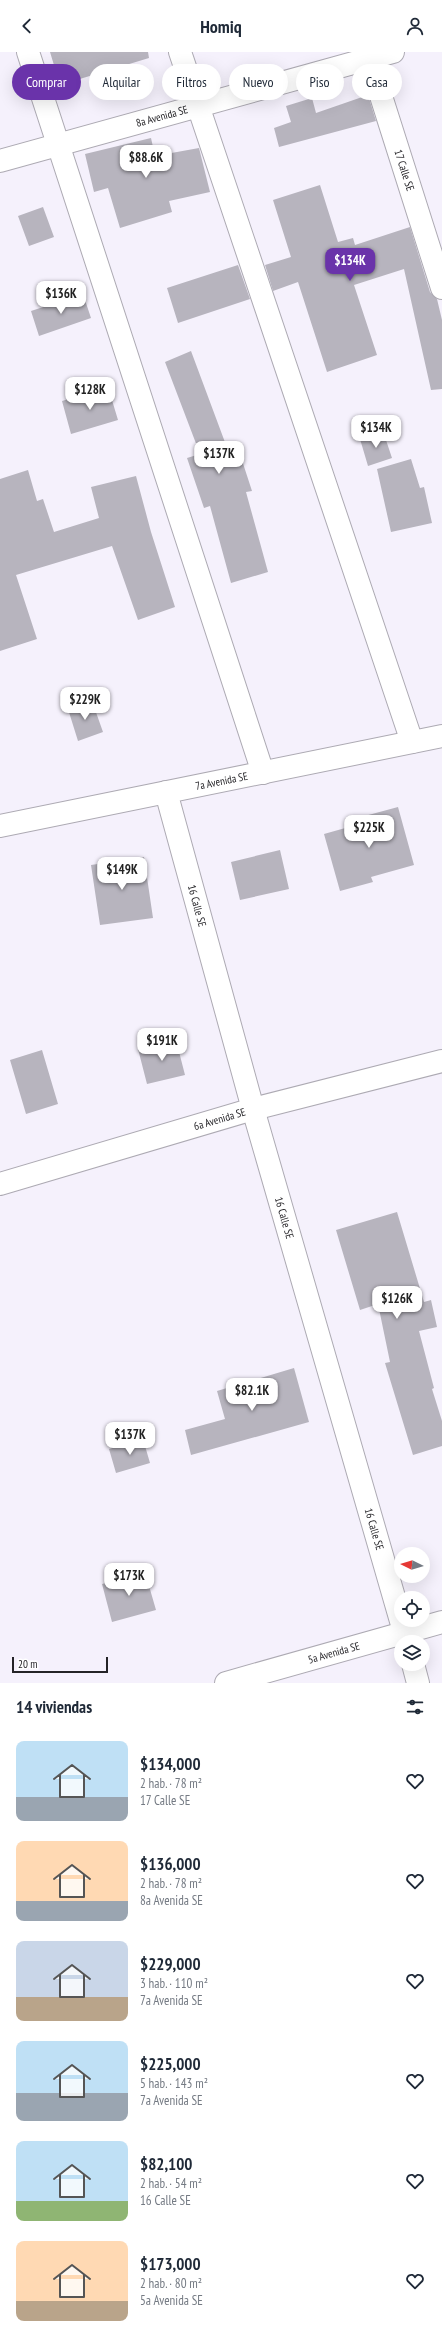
<!DOCTYPE html>
<html lang="es">
<meta charset="utf-8">
<style>
body{margin:0;font-family:"PT Sans Narrow",sans-serif;background:#f2f2f3;color:#1f2937;height:100vh;display:flex;flex-direction:column;font-size:15px;white-space:nowrap}
*{box-sizing:border-box;margin:0}
p{font-size:13px;color:#747a83}
.icon{flex:none;width:22px;height:22px;fill:none;stroke:currentColor;stroke-width:2;stroke-linecap:round;stroke-linejoin:round}
.map{position:relative;height:1631px;overflow:hidden}
.side{display:flex;flex-direction:column;background:#fff;flex:1}
.side>*{flex:none}
.banner{position:absolute;left:12px;top:12px;width:418px;height:36px;display:flex;gap:8px}
.needle{width:26px;rotate:275deg}
.tools{position:absolute;left:394px;top:1495px;display:grid;gap:8px}
.tools a{display:grid;place-items:center;width:36px;height:36px;border-radius:50%;background:#fff;box-shadow:0 4px 16px #0002;font-size:20px}
.scale{position:absolute;left:12px;bottom:10px;width:96px;box-sizing:border-box;padding-left:4px;border:2px solid #242327;border-top:0;font-size:11px;line-height:14px;white-space:nowrap;color:#242327;-webkit-text-stroke:3px #fff;paint-order:stroke}
.price{position:absolute;translate:-50% -34px;padding:0 9px;border-radius:8px;background:#fff;color:#222;font-size:13px;line-height:26px;filter:drop-shadow(0 1px 2px #0008)}
.price::after{content:'';position:absolute;left:50%;top:24px;width:12px;height:9px;margin-left:-6px;background:inherit;clip-path:polygon(0 0,100% 0,50% 100%)}
.price.selected{background:#6a33aa;color:#fff}
ul{padding:0;list-style:none}
li{display:flex;align-items:center;gap:12px;height:100px;padding:0 16px}
li span{display:grid;place-items:center;flex:none;width:112px;height:80px;border-radius:8px;color:#555}
li>.icon{margin-inline-start:auto}
span .icon{width:48px;height:48px;fill:#fffc;stroke-width:1}
li b{font-size:17px}
h2{display:flex;justify-content:space-between;align-items:center;height:48px;padding:0 16px;font-size:17px}
.chip{padding:0 14px;border-radius:18px;background:#fff;box-shadow:0 4px 16px #0002;font-size:14px;line-height:36px}
.chip.selected{background:#6a33aa;color:#fff}
header{display:flex;justify-content:space-between;align-items:center;height:52px;padding:0 16px;background:#fff;font-size:18px;font-weight:800}
.map>svg:first-child{display:block}
.building{fill:#b7b4be}
.lines{fill:none;stroke-linecap:round;stroke-linejoin:round}
.minor-casing{stroke:#adaab3;stroke-width:24}
.minor{stroke:#fff;stroke-width:22}
.labels{text-anchor:middle;dominant-baseline:central;stroke-width:3;stroke-linejoin:round;paint-order:stroke}
.street-label{font-size:11px;fill:#242327;stroke:#fff}
</style>
<header><svg class="icon" aria-label="back" viewBox="0 0 24 24"><path d="M15 5l-7 7 7 7"/></svg>Homiq<svg class="icon" aria-label="person" viewBox="0 0 24 24"><circle cx="12" cy="8" r="4"/><path d="M4 21q1-7 8-7t8 7"/></svg></header>
<div class="map">
<svg width="442" height="1631" viewBox="0 0 442 1631">
<rect width="100%" height="100%" fill="#f5f1fc"/>
<!-- building -->
<path class="building" d="M50 0H148L149 6 60 33Z
M368 43 376 69 279 95 274 76 291 70 286 54 312 46 316 61Z
M151 86 155 104 199 96 210 140 169 149 172 160 120 176 108 136 94 140 85 102Z
M320 133 338 190 353 186 355 193 410 175 430 240 437 247 442 268V337L431 338 404 217 354 233 377 303 327 320 298 230 273 239 265 213 291 205 273 148Z
M43 155 54 185 29 194 18 164Z
M238 213 250 247 178 271 167 236Z
M83 242 91 266 39 284 31 259Z
M191 299 226 393 236 390 252 439 246 440 268 520 231 531 210 454 204 456 187 406 200 402 165 310Z
M108 335 118 368 71 382 62 349Z
M383 379 392 406 368 414 360 387Z
M411 407 420 436 424 435 432 471 391 480 377 417Z
M28 418 37 449 43 447 54 480 99 466 91 435 136 424 151 480 175 555 138 568 112 494 16 523 37 587 0 599V427Z
M92 649 103 680 78 689 68 657Z
M398 755 414 813 371 825 373 830 340 839 324 782 363 771 361 765Z
M280 798 289 837 240 848 231 810Z
M144 805 153 866 100 873 91 813Z
M176 988 185 1023 147 1032 138 997Z
M42 998 58 1052 26 1062 10 1008Z
M397 1160 424 1250 431 1248 437 1275 419 1279 434 1336 432 1337 442 1369V1394L413 1403 385 1311 390 1310 378 1252 360 1258 336 1178Z
M294 1316 309 1370 191 1403 185 1378 225 1367 217 1339Z
M143 1387 150 1411 116 1421 109 1397Z
M145 1520 156 1558 112 1570 102 1532Z"/>
<g class="lines">
<!-- minor casing -->
<g class="minor-casing">
<g id="minor">
<path d="M28 0 263 721"/>
<path d="M180 0 412 690"/>
<path id="s1" d="M367 0 442 236"/>
<path id="s2" d="M0 109 393 0"/>
<path id="s3" d="M166 740 253 1057 407 1590"/>
<path id="s4" d="M0 774 442 684"/>
<path id="s5" d="M0 1132 253 1057 442 1009"/>
<path d="M413 1612 418 1631"/>
<path id="s6" d="M226 1631 442 1570"/>
</g>
</g>
<!-- minor -->
<use href="#minor" class="minor"/>
</g>
<g class="labels">
<!-- street labels -->
<g class="street-label">
<text stroke="none"><textPath href="#s2" startOffset="168">8a Avenida SE</textPath></text>
<text stroke="none"><textPath href="#s1" startOffset="124">17 Calle SE</textPath></text>
<text stroke="none"><textPath href="#s4" startOffset="226">7a Avenida SE</textPath></text>
<text stroke="none"><textPath href="#s3" startOffset="118">16 Calle SE</textPath></text>
<text stroke="none"><textPath href="#s5" startOffset="229">6a Avenida SE</textPath></text>
<text stroke="none"><textPath href="#s3" startOffset="442">16 Calle SE</textPath></text>
<text stroke="none"><textPath href="#s3" startOffset="766">16 Calle SE</textPath></text>
<text stroke="none"><textPath href="#s6" startOffset="112">5a Avenida SE</textPath></text>
</g>
</g>
</svg>
<div class="tools">
<a><svg class="needle" viewBox="-14 -14 28 28"><path d="M0-13l5 13h-10z" fill="#e53935"/><path d="M0 13l5-13h-10z" fill="#747a83"/></svg></a>
<a><svg class="icon" aria-label="locate" viewBox="0 0 24 24"><circle cx="12" cy="12" r="6"/><path d="M12 2v4M12 18v4M2 12h4M18 12h4"/></svg></a>
<a><svg class="icon" aria-label="layers" viewBox="0 0 24 24"><path d="M12 4l9 5-9 5-9-5zM3 14l9 5 9-5"/></svg></a>
</div>
<div class="scale">20 m</div>
<b class="price" style="left:146px;top:127px">$88.6K</b>
<b class="price selected" style="left:350px;top:230px">$134K</b>
<b class="price" style="left:61px;top:263px">$136K</b>
<b class="price" style="left:90px;top:359px">$128K</b>
<b class="price" style="left:376px;top:397px">$134K</b>
<b class="price" style="left:219px;top:423px">$137K</b>
<b class="price" style="left:85px;top:669px">$229K</b>
<b class="price" style="left:369px;top:797px">$225K</b>
<b class="price" style="left:122px;top:839px">$149K</b>
<b class="price" style="left:162px;top:1010px">$191K</b>
<b class="price" style="left:397px;top:1268px">$126K</b>
<b class="price" style="left:252px;top:1360px">$82.1K</b>
<b class="price" style="left:130px;top:1404px">$137K</b>
<b class="price" style="left:129px;top:1545px">$173K</b>
<div class="banner">
<a class="chip selected">Comprar</a>
<a class="chip">Alquilar</a>
<a class="chip">Filtros</a>
<a class="chip">Nuevo</a>
<a class="chip">Piso</a>
<a class="chip">Casa</a>
</div>
</div>
<section class="side">
<h2>14 viviendas<svg class="icon" aria-label="filters" viewBox="0 0 24 24"><path d="M4 7h16M4 17h16"/><circle cx="9" cy="7" r="2"/><circle cx="15" cy="17" r="2"/></svg></h2>
<ul>
<li><span style="background:linear-gradient(#bfe0f5 70%,#9aa5b1 0)"><svg class="icon" aria-label="home" viewBox="0 0 24 24"><path d="M3 11l9-7 9 7M6 9v11h12V9"/></svg></span><div><b>$134,000</b><p>2 hab. · 78 m²</p><p>17 Calle SE</p></div><svg class="icon" aria-label="heart" viewBox="0 0 24 24"><path d="M12 20l-8-8c-3-5 5-10 8-4 3-6 11-1 8 4z"/></svg></li>
<li><span style="background:linear-gradient(#ffd9b3 75%,#9aa5b1 0)"><svg class="icon" aria-label="home" viewBox="0 0 24 24"><path d="M3 11l9-7 9 7M6 9v11h12V9"/></svg></span><div><b>$136,000</b><p>2 hab. · 78 m²</p><p>8a Avenida SE</p></div><svg class="icon" aria-label="heart" viewBox="0 0 24 24"><path d="M12 20l-8-8c-3-5 5-10 8-4 3-6 11-1 8 4z"/></svg></li>
<li><span style="background:linear-gradient(#c9d6e8 70%,#b9a48a 0)"><svg class="icon" aria-label="home" viewBox="0 0 24 24"><path d="M3 11l9-7 9 7M6 9v11h12V9"/></svg></span><div><b>$229,000</b><p>3 hab. · 110 m²</p><p>7a Avenida SE</p></div><svg class="icon" aria-label="heart" viewBox="0 0 24 24"><path d="M12 20l-8-8c-3-5 5-10 8-4 3-6 11-1 8 4z"/></svg></li>
<li><span style="background:linear-gradient(#bfe0f5 65%,#9aa5b1 0)"><svg class="icon" aria-label="home" viewBox="0 0 24 24"><path d="M3 11l9-7 9 7M6 9v11h12V9"/></svg></span><div><b>$225,000</b><p>5 hab. · 143 m²</p><p>7a Avenida SE</p></div><svg class="icon" aria-label="heart" viewBox="0 0 24 24"><path d="M12 20l-8-8c-3-5 5-10 8-4 3-6 11-1 8 4z"/></svg></li>
<li><span style="background:linear-gradient(#bfe0f5 75%,#8fb573 0)"><svg class="icon" aria-label="home" viewBox="0 0 24 24"><path d="M3 11l9-7 9 7M6 9v11h12V9"/></svg></span><div><b>$82,100</b><p>2 hab. · 54 m²</p><p>16 Calle SE</p></div><svg class="icon" aria-label="heart" viewBox="0 0 24 24"><path d="M12 20l-8-8c-3-5 5-10 8-4 3-6 11-1 8 4z"/></svg></li>
<li><span style="background:linear-gradient(#ffd9b3 75%,#b9a48a 0)"><svg class="icon" aria-label="home" viewBox="0 0 24 24"><path d="M3 11l9-7 9 7M6 9v11h12V9"/></svg></span><div><b>$173,000</b><p>2 hab. · 80 m²</p><p>5a Avenida SE</p></div><svg class="icon" aria-label="heart" viewBox="0 0 24 24"><path d="M12 20l-8-8c-3-5 5-10 8-4 3-6 11-1 8 4z"/></svg></li>
</ul>
</section>
